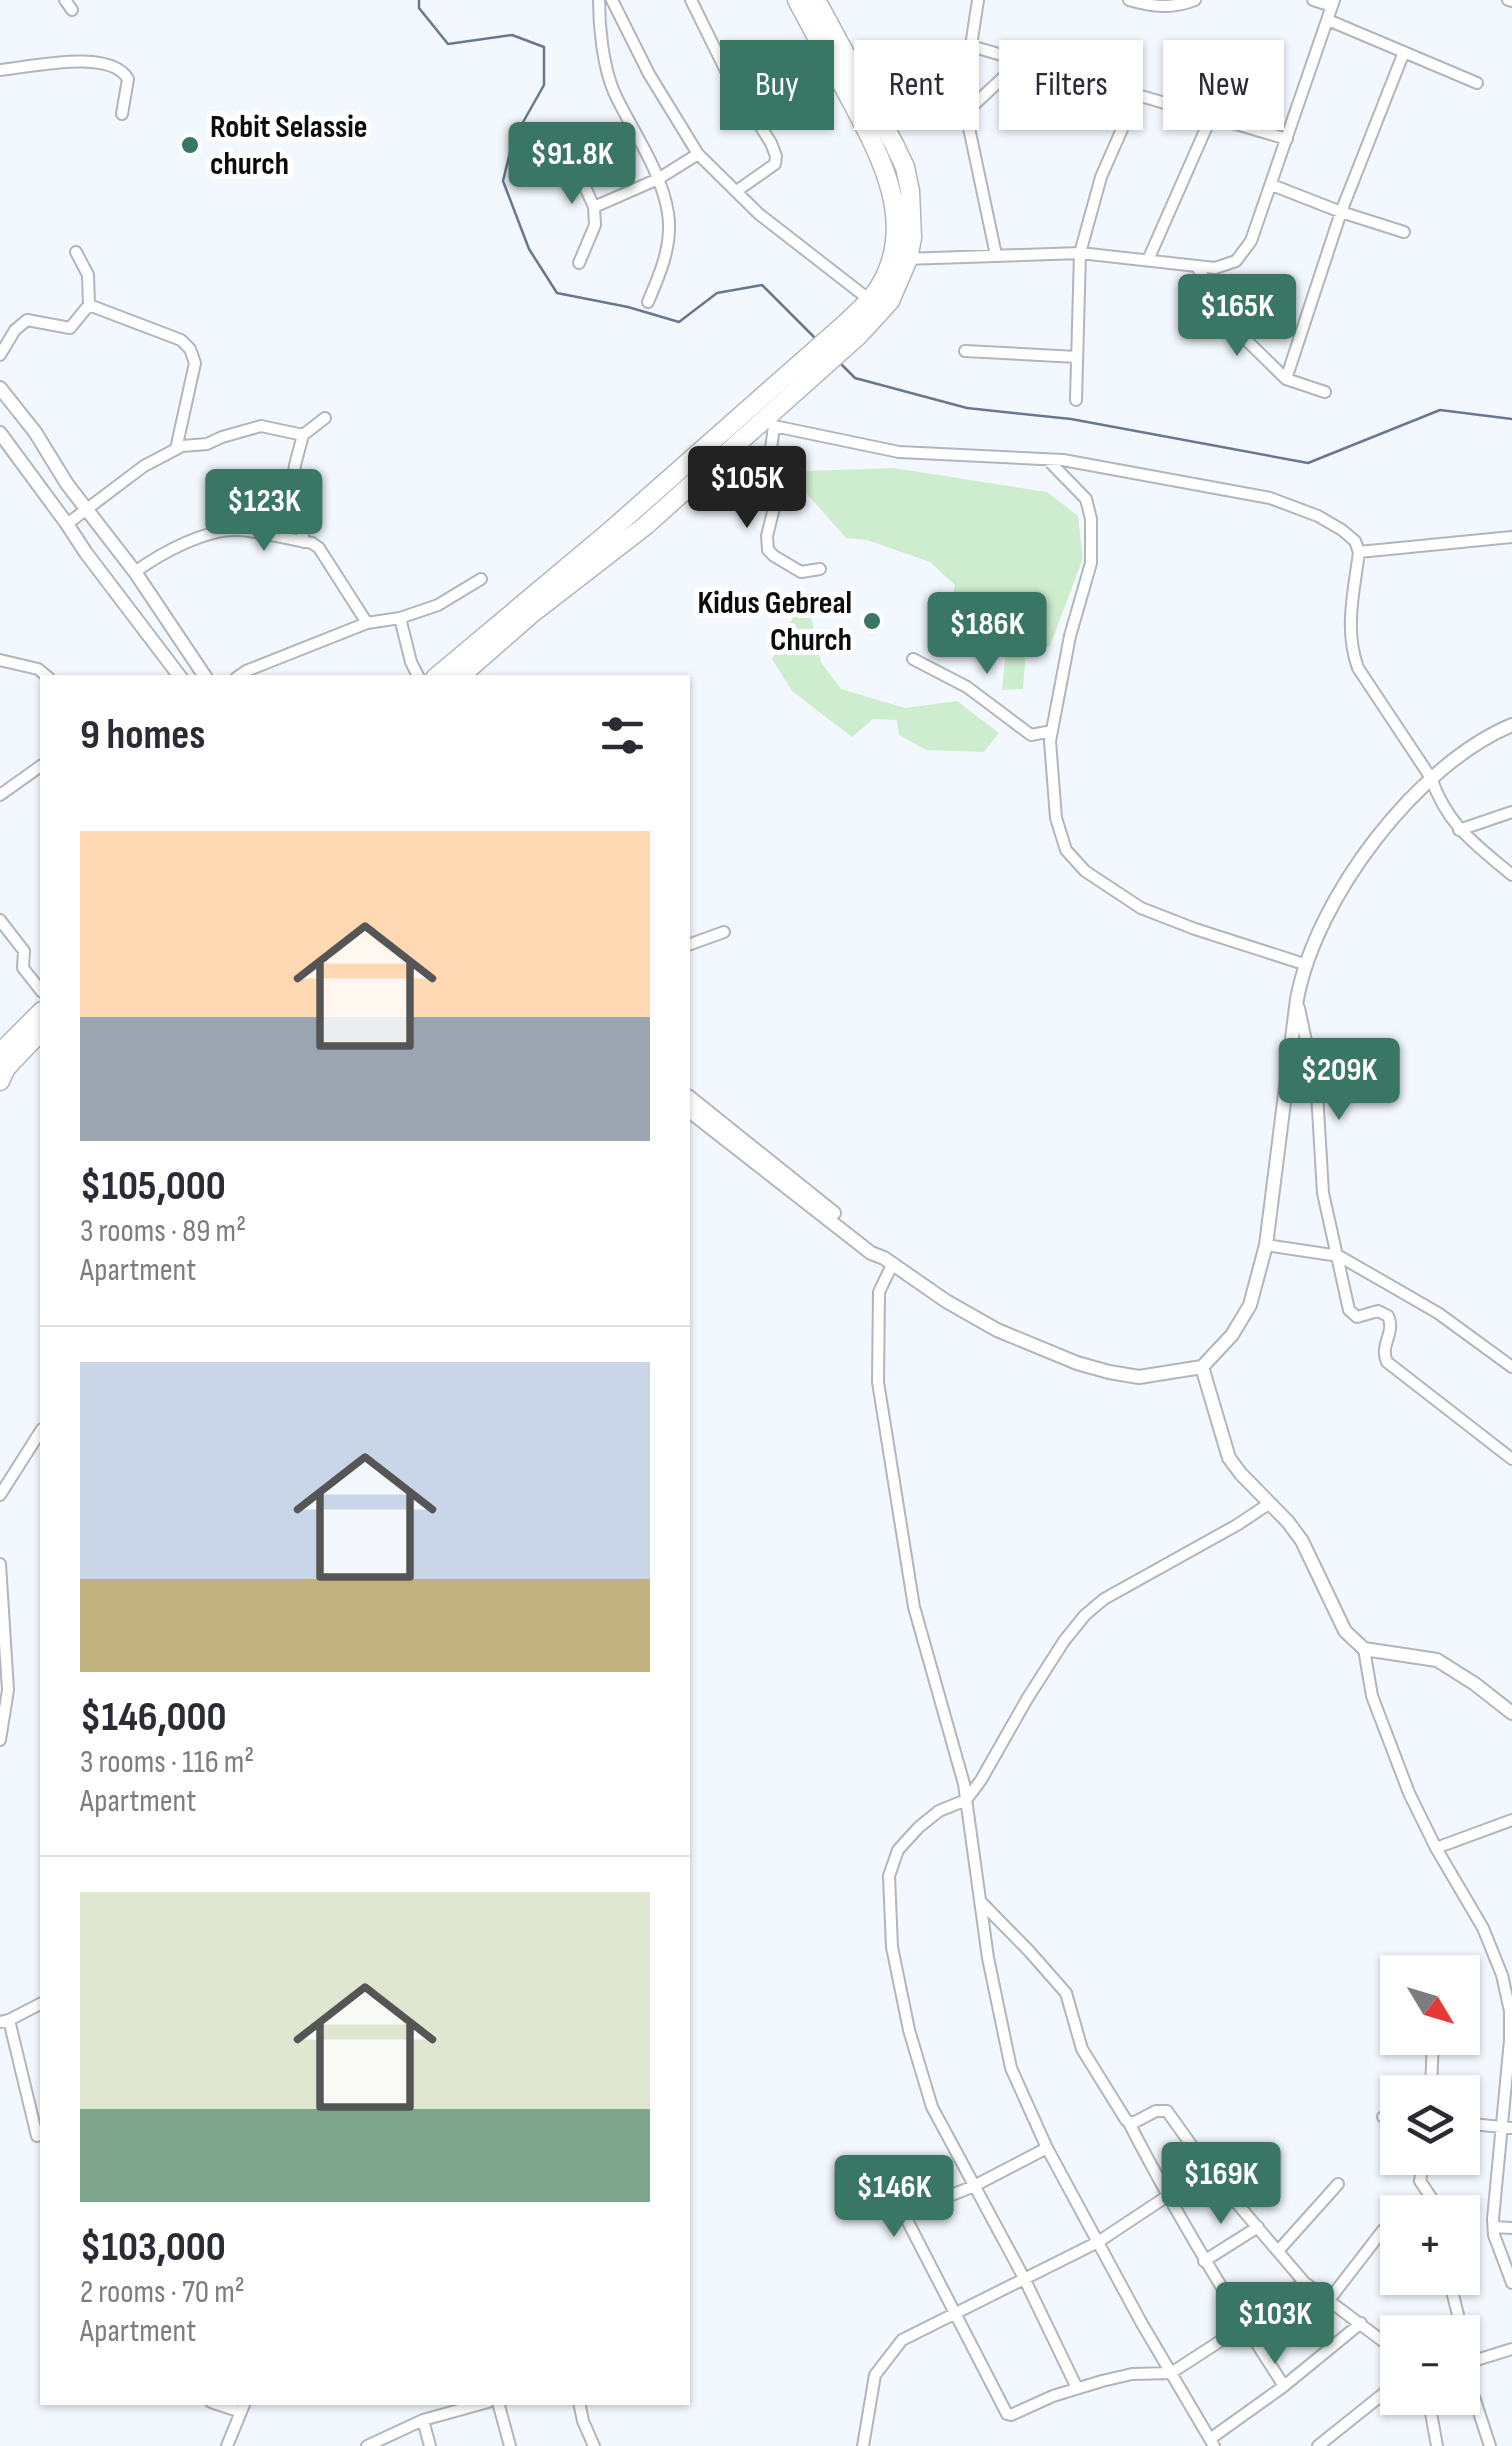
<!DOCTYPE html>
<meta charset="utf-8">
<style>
body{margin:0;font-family:"Sofia Sans Condensed",sans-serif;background:#f2f2f3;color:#2b2b33;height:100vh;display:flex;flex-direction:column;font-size:38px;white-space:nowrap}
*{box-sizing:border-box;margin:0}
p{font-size:32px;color:#7c7c81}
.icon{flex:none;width:55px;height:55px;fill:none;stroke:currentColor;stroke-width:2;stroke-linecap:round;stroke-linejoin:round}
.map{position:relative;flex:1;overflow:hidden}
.details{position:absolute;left:40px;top:675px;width:650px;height:1730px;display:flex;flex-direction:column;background:#fff;border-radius:0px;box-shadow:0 2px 8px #0004}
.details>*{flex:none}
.top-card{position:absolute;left:720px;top:40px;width:640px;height:90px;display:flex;gap:20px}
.needle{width:65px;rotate:128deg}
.fabs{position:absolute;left:1380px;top:1955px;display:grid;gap:20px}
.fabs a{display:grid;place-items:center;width:100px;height:100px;border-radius:0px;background:#fff;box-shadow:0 2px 8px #0004;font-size:50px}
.price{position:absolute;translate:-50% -85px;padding:0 22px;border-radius:10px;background:#397764;color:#fff;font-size:32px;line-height:65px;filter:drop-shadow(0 2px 5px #0008)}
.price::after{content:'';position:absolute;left:50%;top:60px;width:30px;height:22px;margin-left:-15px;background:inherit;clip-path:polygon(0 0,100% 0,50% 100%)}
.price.on{background:#222;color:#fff}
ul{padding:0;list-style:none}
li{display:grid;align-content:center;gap:20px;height:530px;padding:0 40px}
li+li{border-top:2px solid #e1e1e2}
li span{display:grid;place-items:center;height:310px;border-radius:0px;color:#555}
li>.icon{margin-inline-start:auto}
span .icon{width:180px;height:180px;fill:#fffc;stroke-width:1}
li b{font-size:42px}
h2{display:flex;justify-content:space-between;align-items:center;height:120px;padding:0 40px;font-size:42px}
.tag{padding:0 35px;border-radius:0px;background:#fff;box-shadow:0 2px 8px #0004;font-size:35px;line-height:90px}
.tag.on{background:#397764;color:#fff}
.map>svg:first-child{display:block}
.green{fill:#ceedcf}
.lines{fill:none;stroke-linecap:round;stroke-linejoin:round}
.stream{stroke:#67788e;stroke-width:2.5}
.minor-casing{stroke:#b1b6bc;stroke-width:14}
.tertiary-casing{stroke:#b1b6bc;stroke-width:16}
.trunk-casing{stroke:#b1b6bc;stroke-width:21}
.minor{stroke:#fff;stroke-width:10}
.tertiary{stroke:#fff;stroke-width:12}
.trunk{stroke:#fff;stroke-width:18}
.poi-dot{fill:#397764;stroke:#fff;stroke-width:4}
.labels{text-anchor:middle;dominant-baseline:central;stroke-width:10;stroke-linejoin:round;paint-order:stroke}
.poi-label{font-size:32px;font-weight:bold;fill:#0b0c0e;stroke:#fff;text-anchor:start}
</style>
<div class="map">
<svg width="1512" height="2446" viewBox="0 0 1512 2446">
<rect width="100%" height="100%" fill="#f3f8fe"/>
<!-- green -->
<path class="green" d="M894 468 1047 492 1078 516 1083 558 1050 646 1026 650 1023 689 1002 690 1007 640 995 641 992 626 958 622 949 617 955 585 930 562 867 540 846 538 798 484 804 471Z
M807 599 821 662 841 689 905 708 957 701 999 733 984 752 926 750 899 735 897 720 873 719 852 737 792 691 772 659 781 643 784 630Z"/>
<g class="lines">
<!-- stream -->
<path class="stream" d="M419 0V8L448 44 512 35 544 47V85L513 140 503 181 529 249 557 293 628 307 679 322 717 293 762 285 816 339
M839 362 855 378 967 408 1071 419 1308 463 1440 410 1512 419"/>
<!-- minor casing -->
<g class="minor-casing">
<path id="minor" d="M65 0 72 10
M599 0C599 28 603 66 614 92 632 131 661 169 668 213 673 244 660 274 648 302
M612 0 649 74 698 154 759 214 871 301
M691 0 729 77 771 143 776 156 775 164 738 190
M978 0 971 46 967 54 962 95 996 255
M1129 0C1153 7 1172 9 1195 0
M1313 0 1332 6
M1508 0 1512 1
M1328 20 1477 83
M971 46 1287 139
M0 70C32 67 110 48 128 79L122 114
M965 113 1021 61
M569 151 594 207 595 225 579 263
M1272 185 1341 212 1404 232
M594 207 658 179 698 154
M76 252 88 275 89 305
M905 259 1080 253 1215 268 1236 261 1251 241 1334 0
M1148 260 1211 117
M1197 267 1237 331 1286 379 1325 392
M965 351 1077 357
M0 355 15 330 27 320 70 328 89 305 181 340 190 349 195 363 176 449
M1286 379 1341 212 1404 52
M1076 400 1080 253 1101 177 1137 95
M764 415 774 426 899 452 1063 460 1270 498 1318 516 1342 530 1355 541 1359 552C1354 591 1344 630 1358 668L1431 778C1448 826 1474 843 1512 875
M774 426 771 449 781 480 767 536 768 550 774 556 801 572 820 569
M303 435 295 465 293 487 304 542
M1048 460 1086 499 1091 519V563L1070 636 1050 741 1056 818 1066 850 1085 871 1141 908 1195 929 1304 964
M67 524 144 466 182 446 207 444 222 437 261 426 303 435 325 418
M1359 552 1512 537
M135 572C161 553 207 528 239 530 264 532 288 539 312 543L319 548 367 623
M400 618 411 662 419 678
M913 659 967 687 1031 735 1052 731
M0 660 38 669 49 678
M236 678 246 671 367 623 400 618 438 605 481 579
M0 795 42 765
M1459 830 1512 812
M0 920 24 951 23 968 42 992
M688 945 724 932
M1299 1008 1317 1093 1323 1193 1349 1310 1357 1317 1378 1311 1388 1316C1396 1333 1379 1345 1387 1362L1512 1459
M1266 1245 1339 1256 1438 1313 1512 1367
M892 1265 879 1292 878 1382 914 1607 964 1784 988 1958 1011 2068 1047 2148 1141 2322 1214 2446
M0 1495 42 1429
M0 1564 8 1690 0 1740
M1364 1649 1372 1696 1409 1793 1436 1848 1483 1928 1502 1975 1510 2011V2040L1493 2219 1494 2235 1512 2283
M1436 1848 1512 1820
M981 1902 1029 1951 1066 1993 1082 2049 1126 2120 1133 2123 1156 2111H1167L1212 2174
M9 2020 37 2136
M0 2022 9 2020 42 2003
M1431 2092 1433 2038
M1383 2117 1398 2118
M1129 2123C1176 2214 1228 2300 1284 2386
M1462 2123 1512 2128
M1047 2148 974 2186 912 2211 908 2215V2222L1007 2414 1011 2415 1053 2396 1102 2381 1132 2374 1171 2373 1245 2325 1304 2282
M1424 2158 1420 2181 1441 2212
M1494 2227 1512 2228
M1278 2251 1338 2184
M1204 2261 1258 2227
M1452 2278 1453 2295 1471 2367 1473 2394 1490 2446
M1329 2300 1383 2230
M1470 2362 1512 2349
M1077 2388 1024 2278 932 2107 909 2030 892 1947 889 1876 898 1850 919 1827 939 1811 966 1800 981 1780 1027 1699 1064 1641 1085 1615 1104 1599 1237 1525 1270 1503
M1424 2398 1431 2413 1437 2446
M211 2402 241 2412
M498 2402 510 2446
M579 2402 583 2421 594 2446
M423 2420 430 2446
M1210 2439 1284 2386 1361 2323
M227 2446 245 2402
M367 2446 423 2420 488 2402
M863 2446 875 2375 902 2340 1098 2242 1181 2187 1212 2174 1304 2282 1392 2348 1398 2356
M1318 2446 1398 2382"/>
</g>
<!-- tertiary casing -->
<g class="tertiary-casing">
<path id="tertiary" d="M0 388 35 432 67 484 135 572 206 678
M0 433 67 524 86 553 181 678
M688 1096 834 1213
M688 1110 871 1253 884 1258 946 1301 997 1330 1077 1363 1109 1372 1139 1377 1202 1367 1232 1335 1250 1305 1266 1245 1297 999C1316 898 1416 765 1512 725
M1202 1367 1229 1458 1241 1474 1288 1522 1302 1541 1345 1631 1364 1649 1437 1660 1475 1684 1512 1713"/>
</g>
<!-- trunk casing -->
<g class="trunk-casing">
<path id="trunk" d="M435 678 608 533 846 323C857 312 870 302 878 289 920 224 879 153 848 95 831 63 814 32 797 0
M458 678 530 615 645 526 859 335 890 301 908 259 912 238 910 191 905 167 894 144 816 0
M0 1053 42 1011
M0 1081 6 1068 42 1030"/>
</g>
<!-- minor -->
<use href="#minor" class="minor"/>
<!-- tertiary -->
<use href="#tertiary" class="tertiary"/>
<!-- trunk -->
<use href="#trunk" class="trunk"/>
</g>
<!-- markers -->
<g class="poi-dot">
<circle cx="190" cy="145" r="10"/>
<circle cx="872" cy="621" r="10"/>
</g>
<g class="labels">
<!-- poi labels -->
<g class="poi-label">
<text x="210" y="127">Robit Selassie<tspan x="210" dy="37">church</tspan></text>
<text x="852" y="603" text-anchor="end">Kidus Gebreal<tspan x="852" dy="37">Church</tspan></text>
</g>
</g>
</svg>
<div class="fabs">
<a><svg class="needle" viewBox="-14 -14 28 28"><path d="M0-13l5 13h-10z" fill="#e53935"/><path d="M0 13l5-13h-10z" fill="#7c7c81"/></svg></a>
<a><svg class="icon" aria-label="layers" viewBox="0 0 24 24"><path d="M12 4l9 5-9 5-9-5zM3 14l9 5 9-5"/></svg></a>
<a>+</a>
<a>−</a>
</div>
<b class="price" style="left:572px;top:207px">$91.8K</b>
<b class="price" style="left:1237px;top:359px">$165K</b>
<b class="price on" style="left:747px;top:531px">$105K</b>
<b class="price" style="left:264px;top:554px">$123K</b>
<b class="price" style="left:987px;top:677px">$186K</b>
<b class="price" style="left:1339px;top:1123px">$209K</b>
<b class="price" style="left:1221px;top:2227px">$169K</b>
<b class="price" style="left:894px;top:2240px">$146K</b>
<b class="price" style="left:1275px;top:2367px">$103K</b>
<div class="top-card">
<a class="tag on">Buy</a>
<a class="tag">Rent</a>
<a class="tag">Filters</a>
<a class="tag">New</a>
</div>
<section class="details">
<h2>9 homes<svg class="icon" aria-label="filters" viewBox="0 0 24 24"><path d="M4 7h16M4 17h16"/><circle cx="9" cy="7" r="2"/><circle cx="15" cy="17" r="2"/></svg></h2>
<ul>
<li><span style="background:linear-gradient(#ffd9b3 60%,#9aa5b1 0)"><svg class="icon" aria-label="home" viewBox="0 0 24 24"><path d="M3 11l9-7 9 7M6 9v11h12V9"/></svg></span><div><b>$105,000</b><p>3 rooms · 89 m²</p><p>Apartment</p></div></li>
<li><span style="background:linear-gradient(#c9d6e8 70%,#c2b280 0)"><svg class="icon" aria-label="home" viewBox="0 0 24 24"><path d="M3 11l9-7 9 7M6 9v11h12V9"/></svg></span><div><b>$146,000</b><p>3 rooms · 116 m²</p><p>Apartment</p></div></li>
<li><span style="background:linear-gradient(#dfe7d0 70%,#7fa58c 0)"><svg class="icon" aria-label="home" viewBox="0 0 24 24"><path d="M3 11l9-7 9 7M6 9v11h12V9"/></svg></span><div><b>$103,000</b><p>2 rooms · 70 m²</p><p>Apartment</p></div></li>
</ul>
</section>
</div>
